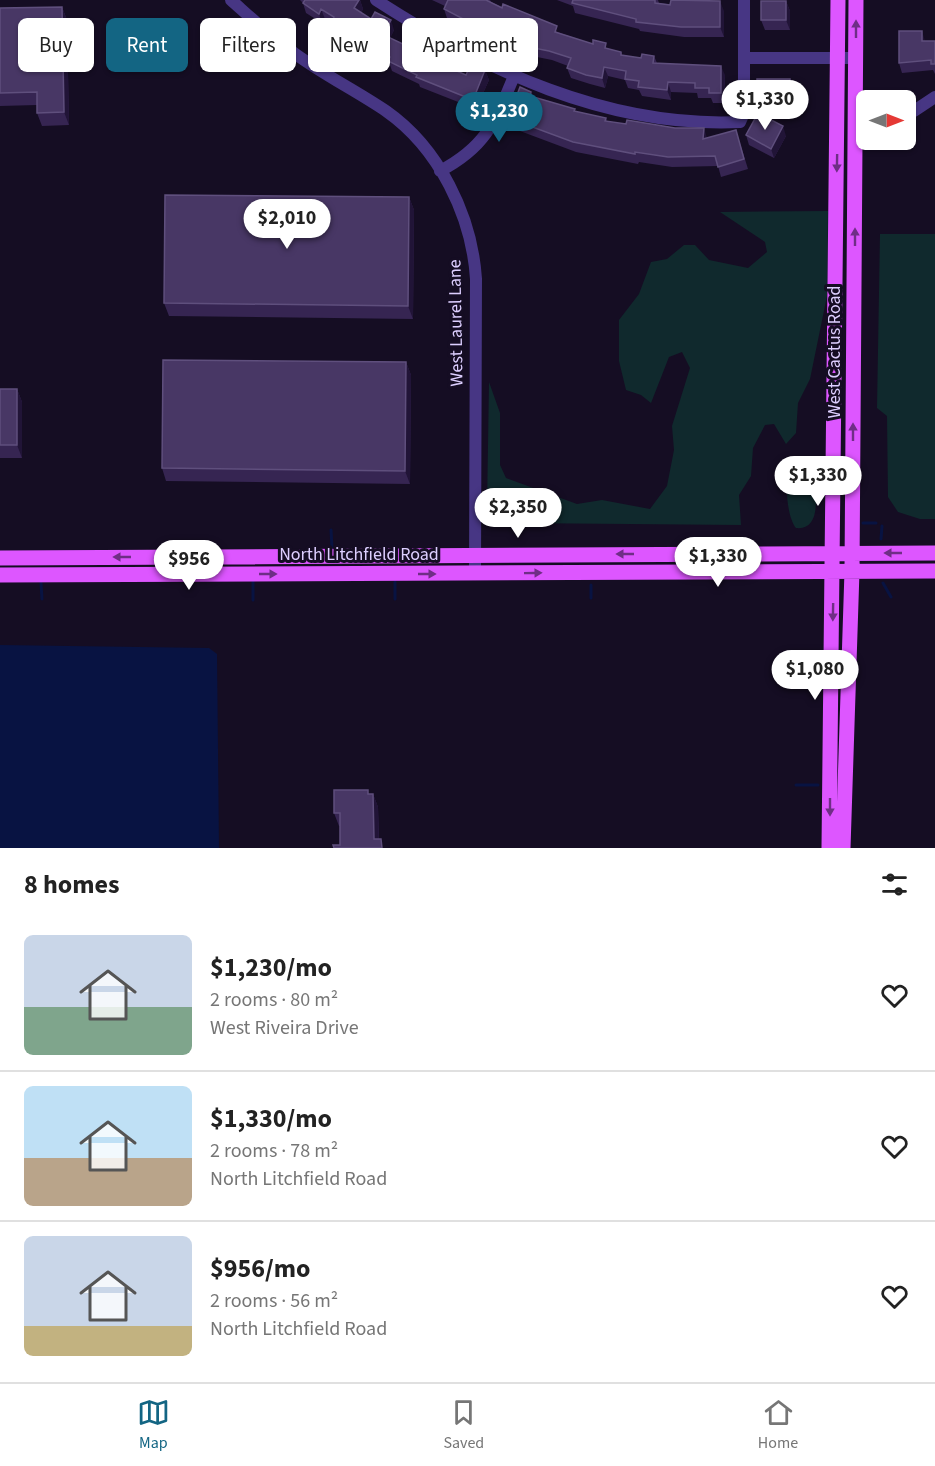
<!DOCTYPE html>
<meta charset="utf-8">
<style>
body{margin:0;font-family:"Source Sans 3",sans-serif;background:#f6f6f6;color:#222;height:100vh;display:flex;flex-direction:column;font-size:22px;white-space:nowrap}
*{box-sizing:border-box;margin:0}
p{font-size:20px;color:#767676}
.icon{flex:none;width:33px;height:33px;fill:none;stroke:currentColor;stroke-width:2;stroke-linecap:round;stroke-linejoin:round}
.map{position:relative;height:848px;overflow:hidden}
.drawer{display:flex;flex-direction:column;background:#fff;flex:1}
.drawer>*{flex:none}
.top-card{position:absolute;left:18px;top:18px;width:600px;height:54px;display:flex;gap:12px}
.needle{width:39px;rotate:90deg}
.tools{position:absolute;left:856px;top:90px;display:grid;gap:12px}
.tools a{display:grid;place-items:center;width:60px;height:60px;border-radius:9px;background:#fff;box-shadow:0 2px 4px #0004;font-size:30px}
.price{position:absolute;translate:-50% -51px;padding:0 14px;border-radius:21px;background:#fff;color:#222;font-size:20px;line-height:39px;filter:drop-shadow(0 2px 3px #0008)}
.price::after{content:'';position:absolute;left:50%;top:36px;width:18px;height:14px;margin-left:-9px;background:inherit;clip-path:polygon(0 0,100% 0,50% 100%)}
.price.active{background:#136583;color:#fff}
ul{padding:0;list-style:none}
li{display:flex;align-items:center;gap:18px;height:150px;padding:0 24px}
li+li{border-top:2px solid #e0e0e0}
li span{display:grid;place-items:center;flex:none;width:168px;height:120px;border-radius:9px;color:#555}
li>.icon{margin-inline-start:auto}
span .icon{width:72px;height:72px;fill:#fffc;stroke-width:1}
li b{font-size:26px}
h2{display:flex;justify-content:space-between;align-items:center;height:72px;padding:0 24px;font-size:26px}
.chip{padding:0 21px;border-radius:9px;background:#fff;box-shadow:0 2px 4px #0004;font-size:21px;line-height:54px}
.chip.active{background:#136583;color:#fff}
.menu{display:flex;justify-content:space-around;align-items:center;height:84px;border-top:2px solid #e0e0e0;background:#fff;font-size:16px;color:#767676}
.menu a{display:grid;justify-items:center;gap:3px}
.menu .active{color:#136583}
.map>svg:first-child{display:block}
.green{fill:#10292d}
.water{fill:#081342}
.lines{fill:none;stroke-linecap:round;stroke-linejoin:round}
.stream{stroke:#081342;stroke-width:3}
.minor{stroke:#473684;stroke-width:12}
.major{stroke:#dd56ff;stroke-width:15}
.wall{fill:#362552}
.shaded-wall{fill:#211437}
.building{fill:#483765;stroke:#5f4f7d;stroke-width:1.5}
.oneway{fill:#6f2e86}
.labels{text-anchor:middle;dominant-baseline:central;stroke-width:6;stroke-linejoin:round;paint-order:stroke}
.street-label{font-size:18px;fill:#ddcfff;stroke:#150d23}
</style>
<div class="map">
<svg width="935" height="848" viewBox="0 0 935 848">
<rect width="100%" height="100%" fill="#150d23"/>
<!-- green -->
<path class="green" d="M828 211 827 296 810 379 798 403 796 433 786 444 774 424 765 425 753 448 751 476 739 495 741 525 516 523 487 508 489 382 500 413V465L506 478 577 504 602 500 650 509 667 486 674 450 672 426 690 368 682 352 669 357 651 403 641 395 626 390 619 361V320L639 294 651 262 667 259 684 245H695L709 260 748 268 767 252 765 242 720 212Z
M880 234H935V519H920L898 512 888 497 887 416 877 408Z
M802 456 810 459 814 466C814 485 825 531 796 528 785 515 781 461 802 456Z"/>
<!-- water -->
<path class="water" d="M0 645 209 648 217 654 219 848H0Z"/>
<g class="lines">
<!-- stream -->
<path class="stream" d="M863 523H876
M331 530 332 548
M881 539 882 526
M395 582V599
M41 583 42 599
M883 583 891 597
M591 585V598
M253 600V582
M796 785H818"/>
<!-- minor -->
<path class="minor" d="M231 0C250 17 269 35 290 50 320 73 355 90 386 111 439 148 472 216 476 279L475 573
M376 0C484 70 608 128 740 122L744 113V0
M744 58H856
M914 111 935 97
M440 171C486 147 495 122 514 76"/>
<!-- major -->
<path class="major" d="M0 558 935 553
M0 575 935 571
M829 848 838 0
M843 848 852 571 856 0"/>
</g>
<!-- wall -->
<path class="wall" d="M300 0H360L363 9 361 13 371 19 394 30 390 38 407 46 445 57 457 71 466 75 485 70 489 80 476 109 420 87 419 84 392 71 390 65 363 50 361 45 336 29 335 26 325 19 322 23 306 13 303 3Z
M432 0H490L491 2 560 33 608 49 621 52 622 55 641 58 654 56 657 63 725 75 724 103H713L711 98H698L697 93 671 92V100L642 96 639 90 628 88 625 80 608 76 605 88 590 84 571 78 567 68 568 66 552 60 537 57 536 61 517 55 447 18 444 9 445 6Z
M557 0H658L659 3 724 11V37H684L640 31 639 29 575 13 573 6Z
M786 1 790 11V30H765L761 20Z
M62 7 67 20 69 125 42 126 37 113V105L0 106V8Z
M925 41H935V74L933 70 902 73 899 63Z
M790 79 793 89V104H788V114H765L761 104V100H760L757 90Z
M531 92 533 97 576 112 606 118 607 121 707 138 739 140 748 169 721 177 718 166 672 167 639 162 638 164 576 152 512 128 508 118Z
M746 135 786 136 774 158 749 145Z
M409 197 414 210 413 319 169 316 164 303Z
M406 362 411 375 410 484 166 481 162 468Z
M0 389H17L22 402V458H0Z
M369 794H373L378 807 379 839 340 845V826H339L334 813Z"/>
<!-- shaded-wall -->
<path class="shaded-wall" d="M360 0 363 9 358 18 354 8Z
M720 1 724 11V37L720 27Z
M786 1 790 11V30L786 20Z
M62 7 67 20 69 125 64 112Z
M321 9 325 19 322 23 319 14Z
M391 20 394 30 388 42 384 32Z
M922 31 925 41H922Z
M442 48 445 58 439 55Z
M534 48 537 57 536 61 533 51Z
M453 61 457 71 450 68Z
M721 66 725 75 724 103 721 93Z
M604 67 608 76 605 88 602 78Z
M485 70 489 80 476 109 473 100Z
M790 79 793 89V104L790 95Z
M668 82 671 92V100L667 90Z
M784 95 788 104V114L784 104Z
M783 126 786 136 774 158 771 149Z
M704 128 707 138 703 139Z
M409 197 414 210 413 319 408 306Z
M406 362 411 375 410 484 405 471Z
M17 389 22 402V458L17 445Z
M373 794 378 807 379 848 374 839Z"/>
<!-- building -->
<path class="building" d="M305 0H359L354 8 371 19 375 12 391 20 384 32 390 38 407 46 412 34 442 48 439 55 453 61 450 68 466 75 471 64 485 70 473 100 416 77 417 75 388 61 390 57 359 41 361 38 333 19 334 17 321 9 319 14 303 3Z
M448 0H486L502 8 503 4 557 26 555 32 593 44V40L606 43 605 48 621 52V55L641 58 642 54 654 56 653 63 721 66V93H709V88H695V83L668 82 667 90 638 87 639 81 625 79 626 71 604 67 602 78 586 75 567 68 571 58 549 51 534 48 533 51 513 45 444 9Z
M573 0H655V3L670 5 671 0 720 1V27H681L636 22V19L572 3Z
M761 1H786V20H761Z
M62 7 64 112 37 113V92L0 93V8Z
M899 31H922V41H935V64H931V60L899 63Z
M757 79H790V95H784V104H761V90H757Z
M520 87 531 92 530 96 575 109 574 111 606 118 605 121 626 124 627 120 675 128H704L703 139 736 130 744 159 718 167 715 156 668 157 635 152V154L573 142 508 118Z
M758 113 783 126 771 149 746 135Z
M165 195 409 197 408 306 164 303Z
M163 360 406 362 405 471 162 468Z
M0 389H17V445H0Z
M334 790H368V794H373L374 839H381L382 848H334L333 845H340V813H334Z"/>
<!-- one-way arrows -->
<defs><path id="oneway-solid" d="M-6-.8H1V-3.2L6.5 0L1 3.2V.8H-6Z" transform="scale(1.5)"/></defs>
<g class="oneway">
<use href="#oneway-solid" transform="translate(856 29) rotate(-90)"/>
<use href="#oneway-solid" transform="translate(837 163) rotate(91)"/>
<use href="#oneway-solid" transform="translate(855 237) rotate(-90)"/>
<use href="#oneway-solid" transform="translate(853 432) rotate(-90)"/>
<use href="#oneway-solid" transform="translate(893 553) rotate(180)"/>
<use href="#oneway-solid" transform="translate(625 554) rotate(180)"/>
<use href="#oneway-solid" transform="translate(122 557) rotate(180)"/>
<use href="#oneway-solid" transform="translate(533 573) rotate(-1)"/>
<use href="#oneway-solid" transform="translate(268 574)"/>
<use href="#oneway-solid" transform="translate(427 574)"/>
<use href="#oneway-solid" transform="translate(833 612) rotate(91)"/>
<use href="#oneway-solid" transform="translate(830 807) rotate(90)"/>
</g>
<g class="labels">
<!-- street labels -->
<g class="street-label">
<text transform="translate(456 323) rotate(-91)">West Laurel Lane</text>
<text transform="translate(834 352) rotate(-90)">West Cactus Road</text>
<text x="359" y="554">North Litchfield Road</text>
</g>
</g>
</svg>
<div class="tools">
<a><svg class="needle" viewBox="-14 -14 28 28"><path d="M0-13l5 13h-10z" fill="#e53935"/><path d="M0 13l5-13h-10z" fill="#767676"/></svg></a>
</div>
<b class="price" style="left:765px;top:131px">$1,330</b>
<b class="price active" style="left:499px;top:143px">$1,230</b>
<b class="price" style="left:287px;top:250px">$2,010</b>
<b class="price" style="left:818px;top:507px">$1,330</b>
<b class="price" style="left:518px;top:539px">$2,350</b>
<b class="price" style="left:718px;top:588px">$1,330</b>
<b class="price" style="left:189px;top:591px">$956</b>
<b class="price" style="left:815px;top:701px">$1,080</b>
<div class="top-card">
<a class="chip">Buy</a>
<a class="chip active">Rent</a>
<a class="chip">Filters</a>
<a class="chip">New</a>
<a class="chip">Apartment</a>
</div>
</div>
<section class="drawer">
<h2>8 homes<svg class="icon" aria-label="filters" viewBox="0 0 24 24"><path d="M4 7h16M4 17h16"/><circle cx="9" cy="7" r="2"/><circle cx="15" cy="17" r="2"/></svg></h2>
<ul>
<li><span style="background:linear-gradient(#c9d6e8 60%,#7fa58c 0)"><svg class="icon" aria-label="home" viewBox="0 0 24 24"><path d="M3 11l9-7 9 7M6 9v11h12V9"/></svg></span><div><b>$1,230/mo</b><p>2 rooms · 80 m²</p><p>West Riveira Drive</p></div><svg class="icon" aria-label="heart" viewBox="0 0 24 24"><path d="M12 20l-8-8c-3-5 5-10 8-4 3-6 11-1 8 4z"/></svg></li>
<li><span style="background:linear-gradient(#bfe0f5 60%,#b9a48a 0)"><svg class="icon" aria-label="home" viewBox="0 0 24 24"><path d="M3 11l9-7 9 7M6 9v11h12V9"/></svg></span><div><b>$1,330/mo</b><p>2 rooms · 78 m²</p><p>North Litchfield Road</p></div><svg class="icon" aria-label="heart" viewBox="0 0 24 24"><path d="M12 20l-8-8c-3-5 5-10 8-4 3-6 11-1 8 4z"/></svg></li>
<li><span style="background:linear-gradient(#c9d6e8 75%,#c2b280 0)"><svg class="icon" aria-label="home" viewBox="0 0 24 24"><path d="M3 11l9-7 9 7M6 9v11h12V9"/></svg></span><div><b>$956/mo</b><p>2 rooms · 56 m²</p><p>North Litchfield Road</p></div><svg class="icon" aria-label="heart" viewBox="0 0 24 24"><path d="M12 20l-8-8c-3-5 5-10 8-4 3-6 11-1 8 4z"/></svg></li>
</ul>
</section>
<nav class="menu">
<a class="active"><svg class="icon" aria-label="map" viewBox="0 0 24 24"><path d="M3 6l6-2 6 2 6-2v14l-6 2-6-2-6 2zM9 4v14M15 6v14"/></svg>Map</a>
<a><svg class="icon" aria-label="saved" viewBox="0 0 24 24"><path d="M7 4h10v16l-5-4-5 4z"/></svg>Saved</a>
<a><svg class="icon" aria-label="home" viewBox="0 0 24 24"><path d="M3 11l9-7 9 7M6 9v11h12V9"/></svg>Home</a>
</nav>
